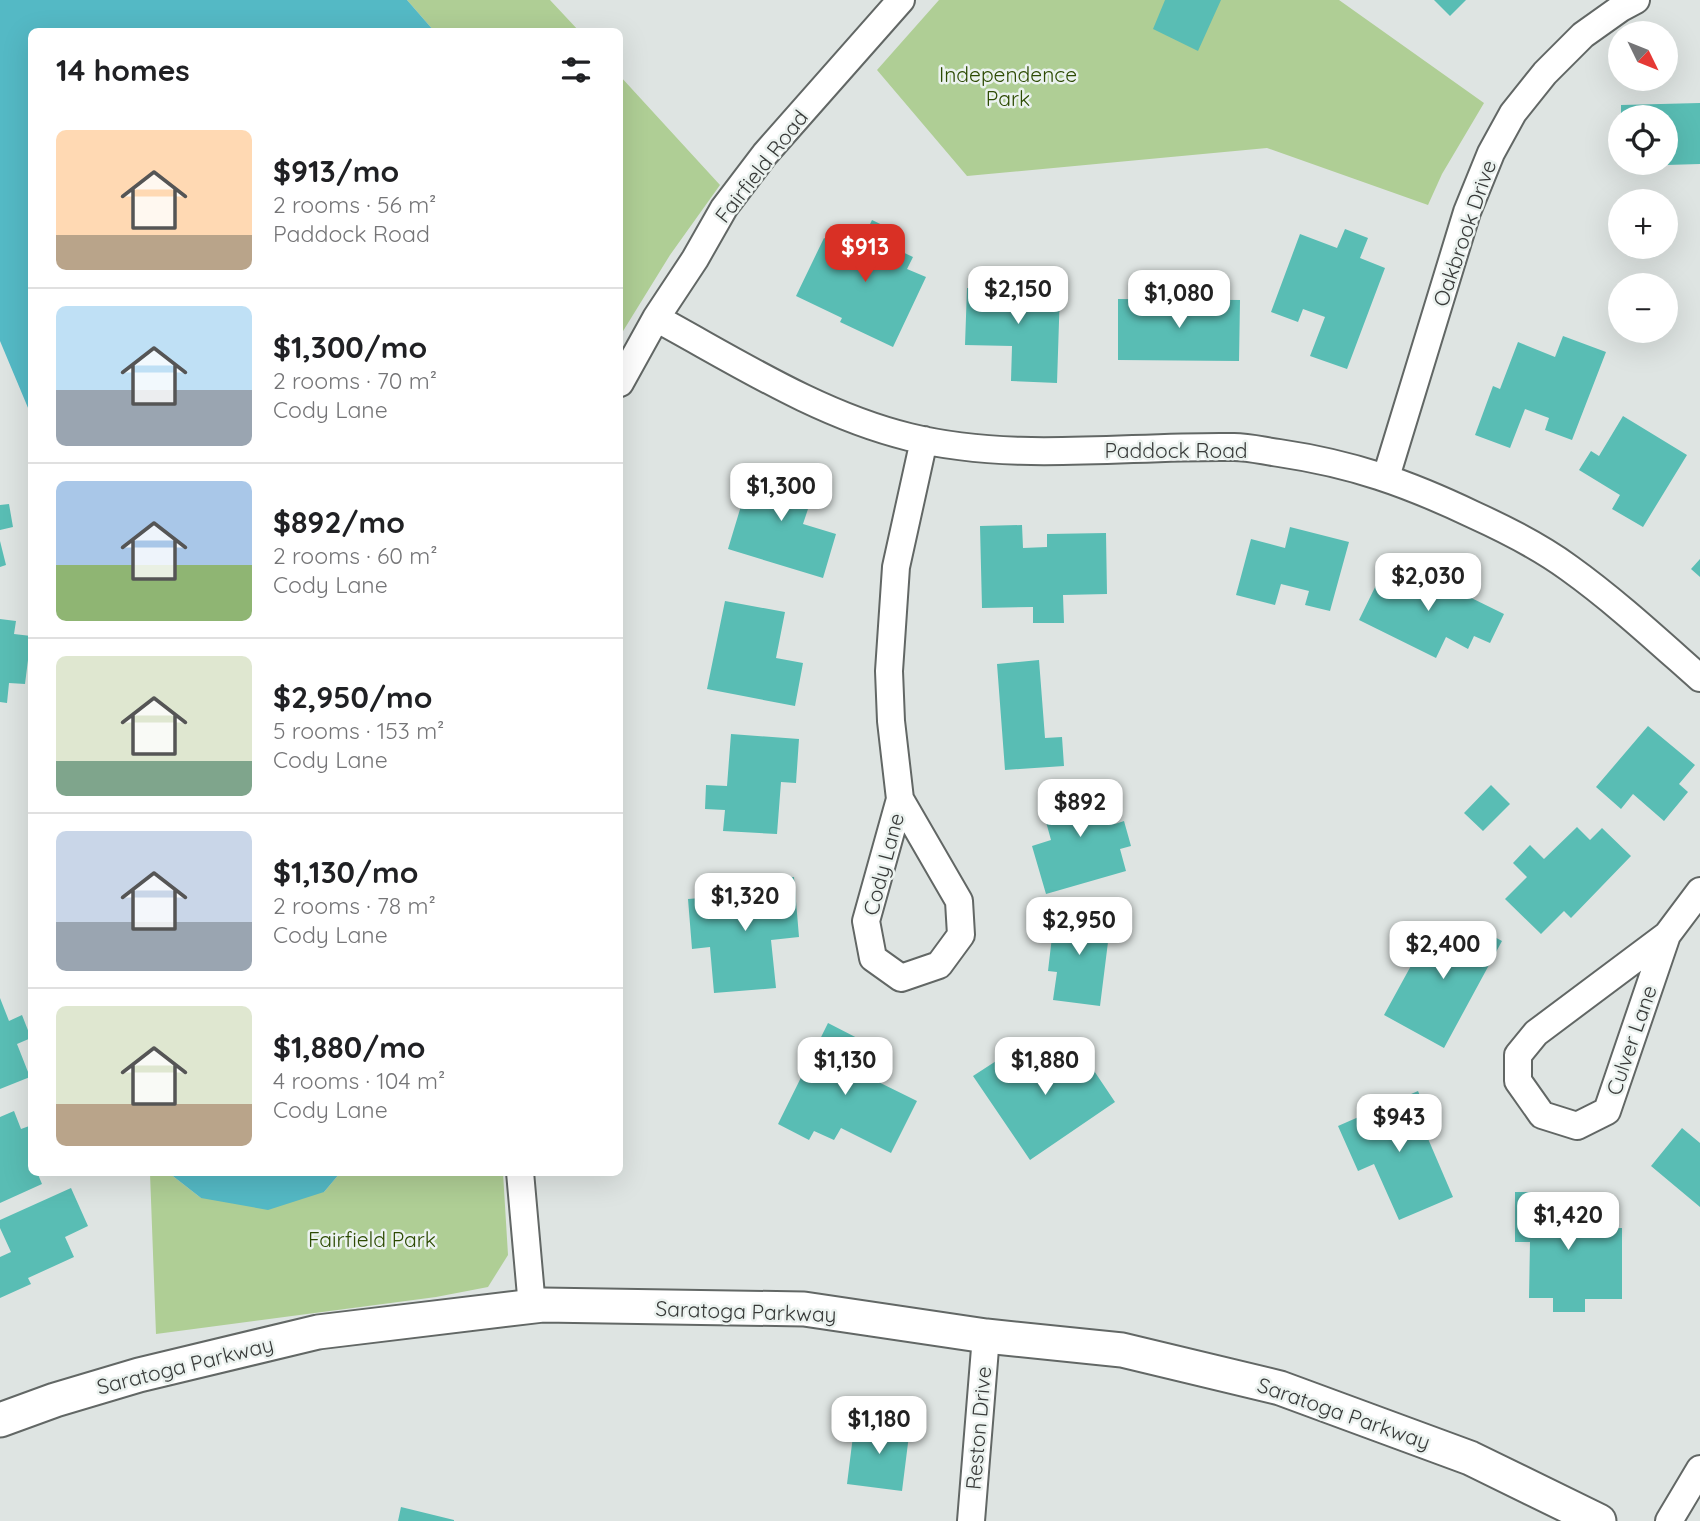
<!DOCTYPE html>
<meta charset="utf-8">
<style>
body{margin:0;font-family:Quicksand,sans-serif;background:#f6f6f6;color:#202124;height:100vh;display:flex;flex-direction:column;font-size:26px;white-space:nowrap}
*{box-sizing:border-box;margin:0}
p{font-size:23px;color:#757577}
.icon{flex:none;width:38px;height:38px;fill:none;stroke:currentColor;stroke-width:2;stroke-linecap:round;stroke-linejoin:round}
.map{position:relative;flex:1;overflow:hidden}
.details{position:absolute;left:28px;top:28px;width:595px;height:1148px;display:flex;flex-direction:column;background:#fff;border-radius:10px;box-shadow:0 7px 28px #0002}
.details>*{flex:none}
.needle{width:46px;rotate:133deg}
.fabs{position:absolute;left:1608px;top:21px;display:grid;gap:14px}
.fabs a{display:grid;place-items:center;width:70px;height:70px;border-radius:50%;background:#fff;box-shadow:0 7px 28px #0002;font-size:35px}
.price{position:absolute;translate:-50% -60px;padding:0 16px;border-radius:14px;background:#fff;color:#222;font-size:23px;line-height:46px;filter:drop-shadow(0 2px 4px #0008)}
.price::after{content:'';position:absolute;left:50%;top:42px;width:21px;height:16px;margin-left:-10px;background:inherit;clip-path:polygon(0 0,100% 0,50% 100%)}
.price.active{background:#d93025;color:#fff}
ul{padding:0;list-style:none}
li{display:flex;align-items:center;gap:21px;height:175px;padding:0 28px}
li+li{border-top:2px solid #e0e0e0}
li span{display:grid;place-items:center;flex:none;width:196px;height:140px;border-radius:10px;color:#555}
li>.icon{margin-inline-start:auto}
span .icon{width:84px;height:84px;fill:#fffc;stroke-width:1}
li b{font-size:30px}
h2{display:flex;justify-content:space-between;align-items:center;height:84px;padding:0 28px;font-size:30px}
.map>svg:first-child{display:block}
.green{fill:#afce95}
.water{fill:#54b9c5}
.building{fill:#59bdb4}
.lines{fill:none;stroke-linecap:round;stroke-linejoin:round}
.minor-casing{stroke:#626765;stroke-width:30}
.tertiary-casing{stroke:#626765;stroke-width:37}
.minor{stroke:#fff;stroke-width:26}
.tertiary{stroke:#fff;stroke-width:33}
.labels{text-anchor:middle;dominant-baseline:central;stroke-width:5;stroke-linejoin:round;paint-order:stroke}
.park-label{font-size:21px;fill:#2c4a02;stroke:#ebf2ef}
.street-label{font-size:21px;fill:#383a39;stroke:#ebf2ef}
</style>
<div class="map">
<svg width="1700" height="1521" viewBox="0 0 1700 1521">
<rect width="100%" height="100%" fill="#dee4e2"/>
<!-- green -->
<path class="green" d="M407 0H550L579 31H434Z
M939 0H1339L1484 103 1442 174 1428 205 1267 148 967 176 877 70Z
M620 76 720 185 670 255 620 336Z
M150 1173H169L201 1198 324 1192 340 1173H503L508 1255 488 1287 436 1297 156 1334Z"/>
<!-- water -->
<path class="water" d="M0 0H407L434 31 32 32 31 415 0 341Z
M169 1173H340L324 1192 268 1210 201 1198Z"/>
<!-- building -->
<path class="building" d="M1165 0H1221L1198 51 1153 29Z
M1434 0H1466L1450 16Z
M1700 103V164L1666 165V117H1621V105Z
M872 220 901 234 894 248 913 257 907 269 926 277 893 347 840 322 842 318 796 296 824 238 856 253Z
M1345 229 1368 238 1360 258 1385 268 1347 369 1310 356 1325 317 1303 309 1298 322 1271 312 1300 234 1337 248Z
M1014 271H1032V291H1060L1057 383 1011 381 1012 346 965 345 967 288 1013 289Z
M1118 299 1240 300 1239 361 1118 360Z
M1563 336 1606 352 1572 440 1545 430 1549 418 1525 409 1510 448 1475 435 1493 386 1500 389 1518 342 1555 357Z
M1623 416 1687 455 1643 527 1612 509 1620 495 1579 470 1591 451 1599 456Z
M754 463 817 482 803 524 836 534 823 578 728 549Z
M9 504 13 527 0 530V505Z
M1022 525 1023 548 1047 547V534L1106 533 1107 594 1063 595 1064 623H1033V607L982 608 980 526Z
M1290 527 1349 542 1330 611 1305 605 1309 591 1281 584 1275 605 1236 595 1251 539 1285 548Z
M0 541 6 565 0 567Z
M1700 559V577L1691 569Z
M1402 564 1504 614 1490 643 1474 636 1468 649 1446 637 1436 658 1359 620 1380 577 1393 583Z
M725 601 785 612 776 658 803 663 795 706 707 689Z
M0 619 16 621 14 634 31 636 25 684 9 683 7 703 0 702Z
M1039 660 1045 738 1062 737 1064 766 1005 770 997 664Z
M1648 726 1695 765 1679 784 1688 792 1664 821 1633 794 1621 809 1596 787Z
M731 734 799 739 796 783 781 782 777 834 723 831 725 810 705 809 706 785 727 786Z
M1103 782 1115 824 1124 821 1131 846 1120 849 1126 871 1046 894 1032 846 1051 840 1040 800Z
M1491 785 1510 804 1483 831 1464 813Z
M1577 827 1590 840 1602 828 1631 856 1571 918 1564 911 1541 934 1505 899 1527 877 1513 863 1530 845 1544 859Z
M794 877 799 937 771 940 776 988 714 993 710 947 692 949 688 899 752 894 751 881Z
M1055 911 1111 918 1100 1006 1053 1000 1057 972 1048 971Z
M1435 922 1461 936 1469 923 1502 941 1444 1048 1384 1015Z
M0 998 9 1021 22 1015 31 1038 17 1044 30 1077 0 1089Z
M828 1023 863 1041 850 1068 917 1101 891 1153 841 1128 834 1140 814 1131 809 1140 778 1124Z
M1074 1041 1115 1102 1030 1160 973 1076 1010 1052 1025 1075Z
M1418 1091 1435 1131 1426 1134 1453 1197 1399 1220 1374 1164 1358 1171 1338 1126Z
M14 1111 21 1129 32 1125V1152L29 1153 32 1159V1172H37L42 1184 0 1203V1117Z
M1682 1128 1700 1143V1207L1651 1166Z
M71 1188 88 1226 65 1237 74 1257 28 1278 31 1284 0 1298V1257L11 1252 0 1228V1220Z
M1515 1192H1571V1214H1601L1600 1228H1622V1299H1585V1312H1553V1298H1529L1530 1242H1515Z
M855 1420 910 1427 902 1491 847 1484Z
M401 1507 454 1520V1521H398Z"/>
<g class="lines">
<!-- minor casing -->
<g class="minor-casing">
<path id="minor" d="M656 318C737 362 819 415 909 437 1015 463 1127 445 1234 447 1249 447 1264 451 1279 453 1353 464 1407 483 1474 515 1507 530 1539 546 1569 568 1615 601 1657 640 1700 678
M620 383 656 318 695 259 724 208 765 154 901 0
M1386 477 1467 212 1491 153 1513 113 1545 73 1583 35 1621 8 1636 0
M900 799 959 901 961 935 939 965 901 978 873 958 866 921 900 799 891 721 889 671 896 567 924 440
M1667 935 1607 1111 1577 1126 1542 1115 1518 1081V1055L1536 1033 1667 935 1700 891
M520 1172 532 1307
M971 1521 986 1336
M1669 1521 1700 1469"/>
</g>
<!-- tertiary casing -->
<g class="tertiary-casing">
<path id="tertiary" d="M0 1420 55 1400 139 1375 318 1332 543 1305 804 1309 986 1336 1122 1350 1280 1388 1470 1458 1599 1521"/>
</g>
<!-- minor -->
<use href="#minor" class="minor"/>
<!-- tertiary -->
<use href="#tertiary" class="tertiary"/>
</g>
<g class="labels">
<!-- park labels -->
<g class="park-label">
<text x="1008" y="74">Independence<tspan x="1008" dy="24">Park</tspan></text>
<text x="372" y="1239">Fairfield Park</text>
</g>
<!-- street labels -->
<g class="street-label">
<text transform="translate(761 166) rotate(-52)">Fairfield Road</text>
<text transform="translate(1464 233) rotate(-71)">Oakbrook Drive</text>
<text x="1176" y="450">Paddock Road</text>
<text transform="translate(883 864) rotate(-75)">Cody Lane</text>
<text transform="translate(1631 1040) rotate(-71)">Culver Lane</text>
<text transform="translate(746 1311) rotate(2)">Saratoga Parkway</text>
<text transform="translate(185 1365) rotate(-14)">Saratoga Parkway</text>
<text transform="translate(1344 1413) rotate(19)">Saratoga Parkway</text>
<text transform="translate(978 1428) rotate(-85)">Reston Drive</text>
</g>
</g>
</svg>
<div class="fabs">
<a><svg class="needle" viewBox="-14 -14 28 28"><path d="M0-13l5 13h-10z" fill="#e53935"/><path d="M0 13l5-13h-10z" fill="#757577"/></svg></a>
<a><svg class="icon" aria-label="locate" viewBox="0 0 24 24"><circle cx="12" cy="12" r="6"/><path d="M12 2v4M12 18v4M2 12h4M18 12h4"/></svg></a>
<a>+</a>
<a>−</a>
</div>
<b class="price active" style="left:865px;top:284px">$913</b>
<b class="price" style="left:1018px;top:326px">$2,150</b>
<b class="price" style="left:1179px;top:330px">$1,080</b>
<b class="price" style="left:781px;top:523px">$1,300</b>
<b class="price" style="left:1428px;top:613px">$2,030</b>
<b class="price" style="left:1080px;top:839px">$892</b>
<b class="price" style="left:745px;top:933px">$1,320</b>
<b class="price" style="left:1079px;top:957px">$2,950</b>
<b class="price" style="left:1443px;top:981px">$2,400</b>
<b class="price" style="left:845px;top:1097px">$1,130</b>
<b class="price" style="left:1045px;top:1097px">$1,880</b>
<b class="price" style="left:1399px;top:1154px">$943</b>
<b class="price" style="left:1568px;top:1252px">$1,420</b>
<b class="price" style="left:879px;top:1456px">$1,180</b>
<section class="details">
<h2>14 homes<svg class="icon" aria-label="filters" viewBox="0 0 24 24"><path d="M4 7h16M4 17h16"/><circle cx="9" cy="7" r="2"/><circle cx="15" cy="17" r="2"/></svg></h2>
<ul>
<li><span style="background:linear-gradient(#ffd9b3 75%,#b9a48a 0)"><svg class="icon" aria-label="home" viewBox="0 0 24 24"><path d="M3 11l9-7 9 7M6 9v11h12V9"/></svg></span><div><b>$913/mo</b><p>2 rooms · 56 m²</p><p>Paddock Road</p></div></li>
<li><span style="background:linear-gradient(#bfe0f5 60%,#9aa5b1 0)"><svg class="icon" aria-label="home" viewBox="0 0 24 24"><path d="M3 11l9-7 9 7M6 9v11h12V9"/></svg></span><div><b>$1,300/mo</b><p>2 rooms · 70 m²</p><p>Cody Lane</p></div></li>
<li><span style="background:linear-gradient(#a9c7e8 60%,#8fb573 0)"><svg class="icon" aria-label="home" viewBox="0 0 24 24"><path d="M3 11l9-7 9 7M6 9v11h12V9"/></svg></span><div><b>$892/mo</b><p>2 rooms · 60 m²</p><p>Cody Lane</p></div></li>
<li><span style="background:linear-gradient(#dfe7d0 75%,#7fa58c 0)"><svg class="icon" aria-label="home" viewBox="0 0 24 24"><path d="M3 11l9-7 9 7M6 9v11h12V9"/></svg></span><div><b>$2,950/mo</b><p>5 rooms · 153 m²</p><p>Cody Lane</p></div></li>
<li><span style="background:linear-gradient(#c9d6e8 65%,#9aa5b1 0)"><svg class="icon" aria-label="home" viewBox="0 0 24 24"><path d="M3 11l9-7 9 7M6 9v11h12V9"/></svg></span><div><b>$1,130/mo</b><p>2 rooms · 78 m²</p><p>Cody Lane</p></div></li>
<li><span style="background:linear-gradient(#dfe7d0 70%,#b9a48a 0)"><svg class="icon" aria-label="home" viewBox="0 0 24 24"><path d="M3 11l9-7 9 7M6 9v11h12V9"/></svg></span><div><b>$1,880/mo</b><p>4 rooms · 104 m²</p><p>Cody Lane</p></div></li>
</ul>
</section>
</div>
